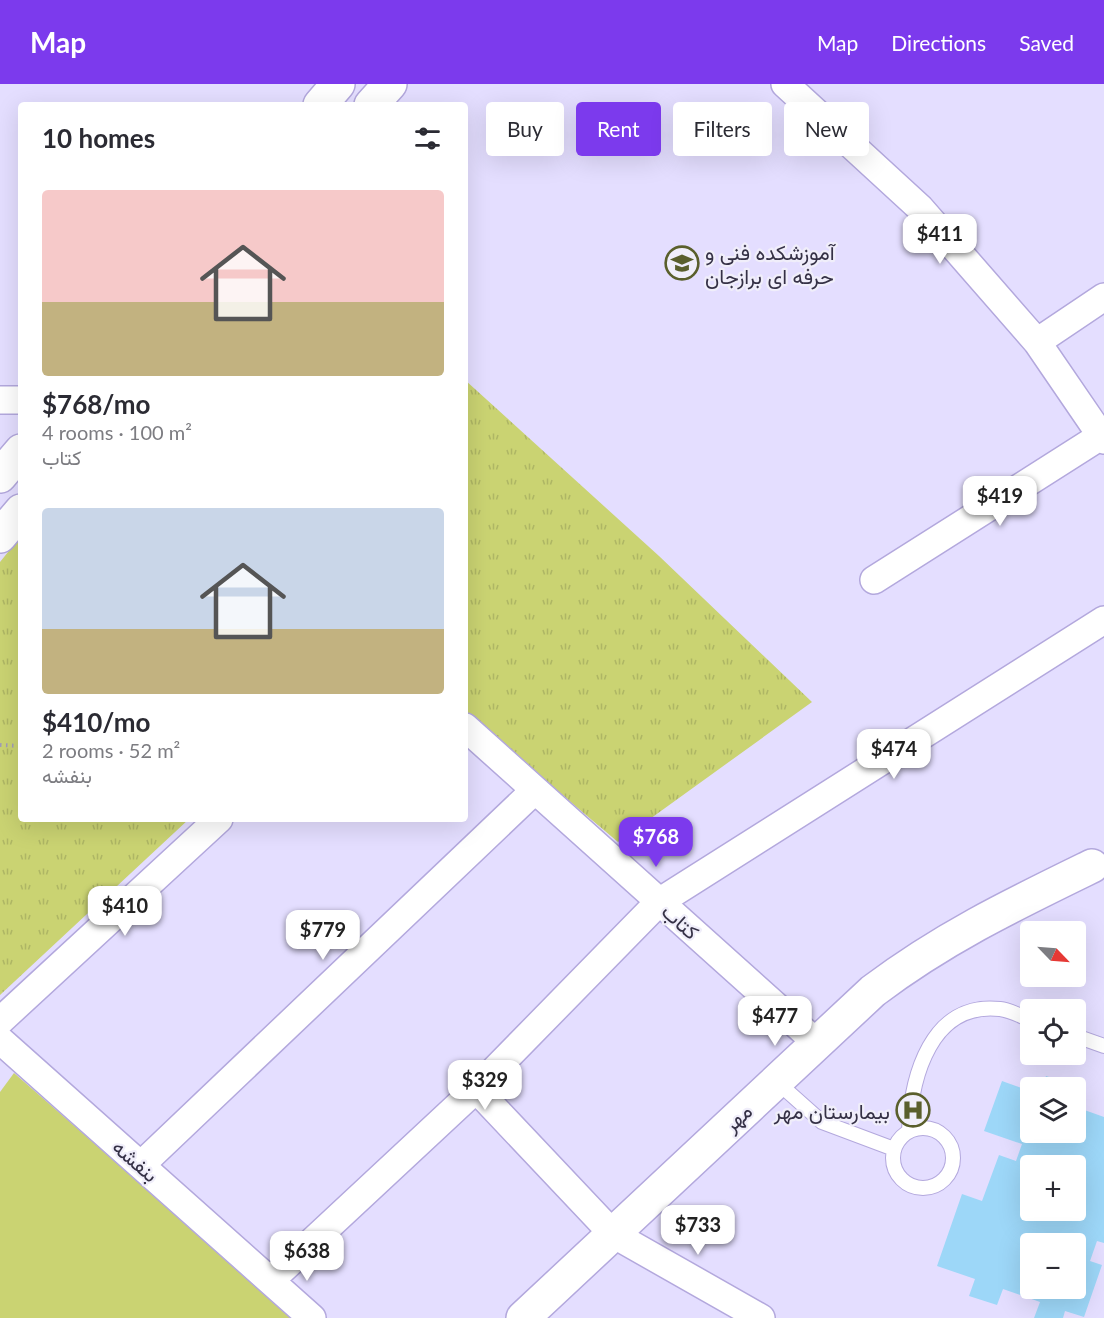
<!DOCTYPE html>
<meta charset="utf-8">
<style>
body{margin:0;font-family:Lato,Vazirmatn,sans-serif;background:#f7f7f7;color:#2b2b33;height:100vh;display:flex;flex-direction:column;font-size:22px;white-space:nowrap}
*{box-sizing:border-box;margin:0}
p{font-size:20px;color:#7c7c81}
.icon{flex:none;width:33px;height:33px;fill:none;stroke:currentColor;stroke-width:2;stroke-linecap:round;stroke-linejoin:round}
.map{position:relative;flex:1;overflow:hidden}
.drawer{position:absolute;left:18px;top:18px;width:450px;height:720px;display:flex;flex-direction:column;background:#fff;border-radius:6px;box-shadow:0 6px 24px #0002}
.drawer>*{flex:none}
.top-card{position:absolute;left:486px;top:18px;width:528px;height:54px;display:flex;gap:12px}
.needle{width:39px;rotate:115deg}
.fabs{position:absolute;left:1020px;top:837px;display:grid;gap:12px}
.fabs a{display:grid;place-items:center;width:66px;height:66px;border-radius:6px;background:#fff;box-shadow:0 6px 24px #0002;font-size:30px}
.price{position:absolute;translate:-50% -51px;padding:0 14px;border-radius:12px;background:#fff;color:#222;font-size:20px;line-height:39px;filter:drop-shadow(0 2px 3px #0008)}
.price::after{content:'';position:absolute;left:50%;top:36px;width:18px;height:14px;margin-left:-9px;background:inherit;clip-path:polygon(0 0,100% 0,50% 100%)}
.price.selected{background:#7c3aed;color:#fff}
ul{padding:0;list-style:none}
li{display:grid;align-content:center;gap:12px;height:318px;padding:0 24px}
li span{display:grid;place-items:center;height:186px;border-radius:6px;color:#555}
li>.icon{margin-inline-start:auto}
span .icon{width:108px;height:108px;fill:#fffc;stroke-width:1}
li b{font-size:26px}
h2{display:flex;justify-content:space-between;align-items:center;height:72px;padding:0 24px;font-size:26px}
.tag{padding:0 21px;border-radius:6px;background:#fff;box-shadow:0 6px 24px #0002;font-size:21px;line-height:54px}
.tag.selected{background:#7c3aed;color:#fff}
header{display:flex;align-items:center;gap:36px;box-sizing:border-box;height:84px;padding:0 30px;background:#7c3aed;color:#fff}
header strong{font-size:28px}
nav{display:flex;gap:33px;margin-inline-start:auto;font-size:21px}
.map>svg:first-child{display:block}
.grass{fill:url(#grass-tufts)}
.garden{fill:#cad372}
.building{fill:#9dd7f8;fill-rule:evenodd}
.lines{fill:none;stroke-linecap:round;stroke-linejoin:round}
.service-casing{stroke:#b3a8dd;stroke-width:16}
.minor-casing{stroke:#b3a8dd;stroke-width:30}
.tertiary-casing{stroke:#b3a8dd;stroke-width:36}
.secondary-casing{stroke:#b3a8dd;stroke-width:36}
.path{stroke:#a19cb8;stroke-width:4;stroke-dasharray:1.5 4.5;stroke-linecap:butt}
.service{stroke:#fff;stroke-width:14}
.minor{stroke:#fff;stroke-width:27}
.tertiary{stroke:#fff;stroke-width:33}
.secondary{stroke:#fff;stroke-width:33}
.labels{text-anchor:middle;dominant-baseline:central;stroke-width:4.5;stroke-linejoin:round;paint-order:stroke}
.poi-label{font-size:21px;fill:#353146;stroke:#f0eefa;text-anchor:start}
.street-label{font-size:21px;fill:#353146;stroke:#f0eefa}
</style>
<header>
<strong>Map</strong>
<nav><a>Map</a><a>Directions</a><a>Saved</a></nav>
</header>
<div class="map">
<svg width="1104" height="1234" viewBox="0 0 1104 1234">
<defs>
<pattern id="grass-tufts" width="24" height="20" patternUnits="userSpaceOnUse" patternTransform="scale(1.5)"><rect width="24" height="20" fill="#cad372"/><path d="M3 7l-1-3M5 7V3M7 7l1-3M15 17l-1-3M17 17v-4M19 17l1-3" fill="none" stroke="#aeb664"/></pattern>
</defs>
<rect width="100%" height="100%" fill="#e4deff"/>
<!-- grass -->
<path class="grass" d="M465 296 659 472 812 618 618 758 465 629Z
M21 452V735H189L0 911V478Z"/>
<!-- garden -->
<path class="garden" d="M14 989 294 1234H0V1008Z"/>
<!-- building -->
<path class="building" d="M1046 992 1072 1001 1071 1004H1042Z
M1002 997 1030 1007V1048H1076V1023L1104 1033V1159L1097 1157 1090 1177 1102 1181 1084 1233 1065 1227 1063 1234H1034L1040 1218 1003 1205 997 1221 969 1212 975 1195 937 1182 962 1110 982 1117 999 1071 1016 1077 1022 1060 984 1047ZM1030 1082H1076V1126H1030ZM1030 1160H1076V1204H1030Z"/>
<g class="lines">
<!-- service casing -->
<g class="service-casing">
<path id="service" d="M1076 952 1104 962
M776 997 822 1038 894 1065
M893 1074a30 30 0 1 1 60 0a30 30 0 1 1-60 0Z
M909 1047C911 993 931 917 1000 925 1010 926 1021 932 1030 936"/>
</g>
<!-- minor casing -->
<g class="minor-casing">
<path id="minor" d="M785 0 920 124 1037 258 1104 356
M1037 258 1104 213
M0 316H21
M874 496 1101 352
M465 643 817 959
M0 937 219 735
M0 956 312 1234
M476 1005 613 1150 761 1234
M141 1081 535 706
M271 1196 476 1005 659 818 1104 536"/>
</g>
<!-- tertiary casing -->
<g class="tertiary-casing">
<path id="tertiary" d="M523 1234 873 907C943 854 1014 820 1092 782"/>
</g>
<!-- secondary casing -->
<g class="secondary-casing">
<path id="secondary" d="M320 21 338 0
M371 21 390 0
M0 392 21 367
M0 452 21 427"/>
</g>
<!-- path -->
<path class="path" d="M0 661 21 662"/>
<!-- service -->
<use href="#service" class="service"/>
<!-- minor -->
<use href="#minor" class="minor"/>
<!-- tertiary -->
<use href="#tertiary" class="tertiary"/>
<!-- secondary -->
<use href="#secondary" class="secondary"/>
</g>
<!-- icons -->
<defs>
<g id="school-ring" transform="scale(1.725)"><circle r="9.5" fill="#f0eefa" stroke="#5a5f2c" stroke-width="1.5"/><path d="M0-5L7-2L0 1L-7-2ZM-4 1L0 2.5L4 1V4Q0 6-4 4Z" fill="#5a5f2c"/></g>
<g id="hospital-ring" transform="scale(1.725)"><circle r="9.5" fill="#f0eefa" stroke="#5a5f2c" stroke-width="1.5"/><path d="M-5-5h3v3.5h4V-5h3V5h-3V1.5h-4V5h-3Z" fill="#5a5f2c"/></g>
</defs>
<g fill-rule="evenodd">
<use href="#school-ring" x="682" y="179"/>
<use href="#hospital-ring" x="913" y="1026"/>
</g>
<g class="labels">
<!-- poi labels -->
<g class="poi-label">
<text x="705" y="167">آموزشکده فنی و<tspan x="705" dy="24">حرفه ای برازجان</tspan></text>
<text x="890" y="1026" text-anchor="end">بیمارستان مهر</text>
</g>
<!-- street labels -->
<g class="street-label">
<text transform="translate(681 837) rotate(42)">کتاب</text>
<text transform="translate(737 1033) rotate(-43)">مهر</text>
<text transform="translate(136 1076) rotate(41)">بنفشه</text>
</g>
</g>
</svg>
<div class="fabs">
<a><svg class="needle" viewBox="-14 -14 28 28"><path d="M0-13l5 13h-10z" fill="#e53935"/><path d="M0 13l5-13h-10z" fill="#7c7c81"/></svg></a>
<a><svg class="icon" aria-label="locate" viewBox="0 0 24 24"><circle cx="12" cy="12" r="6"/><path d="M12 2v4M12 18v4M2 12h4M18 12h4"/></svg></a>
<a><svg class="icon" aria-label="layers" viewBox="0 0 24 24"><path d="M12 4l9 5-9 5-9-5zM3 14l9 5 9-5"/></svg></a>
<a>+</a>
<a>−</a>
</div>
<b class="price" style="left:940px;top:181px">$411</b>
<b class="price" style="left:1000px;top:443px">$419</b>
<b class="price" style="left:894px;top:696px">$474</b>
<b class="price selected" style="left:656px;top:784px">$768</b>
<b class="price" style="left:125px;top:853px">$410</b>
<b class="price" style="left:323px;top:877px">$779</b>
<b class="price" style="left:775px;top:963px">$477</b>
<b class="price" style="left:485px;top:1027px">$329</b>
<b class="price" style="left:698px;top:1172px">$733</b>
<b class="price" style="left:307px;top:1198px">$638</b>
<div class="top-card">
<a class="tag">Buy</a>
<a class="tag selected">Rent</a>
<a class="tag">Filters</a>
<a class="tag">New</a>
</div>
<section class="drawer">
<h2>10 homes<svg class="icon" aria-label="filters" viewBox="0 0 24 24"><path d="M4 7h16M4 17h16"/><circle cx="9" cy="7" r="2"/><circle cx="15" cy="17" r="2"/></svg></h2>
<ul>
<li><span style="background:linear-gradient(#f6c9c9 60%,#c2b280 0)"><svg class="icon" aria-label="home" viewBox="0 0 24 24"><path d="M3 11l9-7 9 7M6 9v11h12V9"/></svg></span><div><b>$768/mo</b><p>4 rooms · 100 m²</p><p>کتاب</p></div></li>
<li><span style="background:linear-gradient(#c9d6e8 65%,#c2b280 0)"><svg class="icon" aria-label="home" viewBox="0 0 24 24"><path d="M3 11l9-7 9 7M6 9v11h12V9"/></svg></span><div><b>$410/mo</b><p>2 rooms · 52 m²</p><p>بنفشه</p></div></li>
</ul>
</section>
</div>
